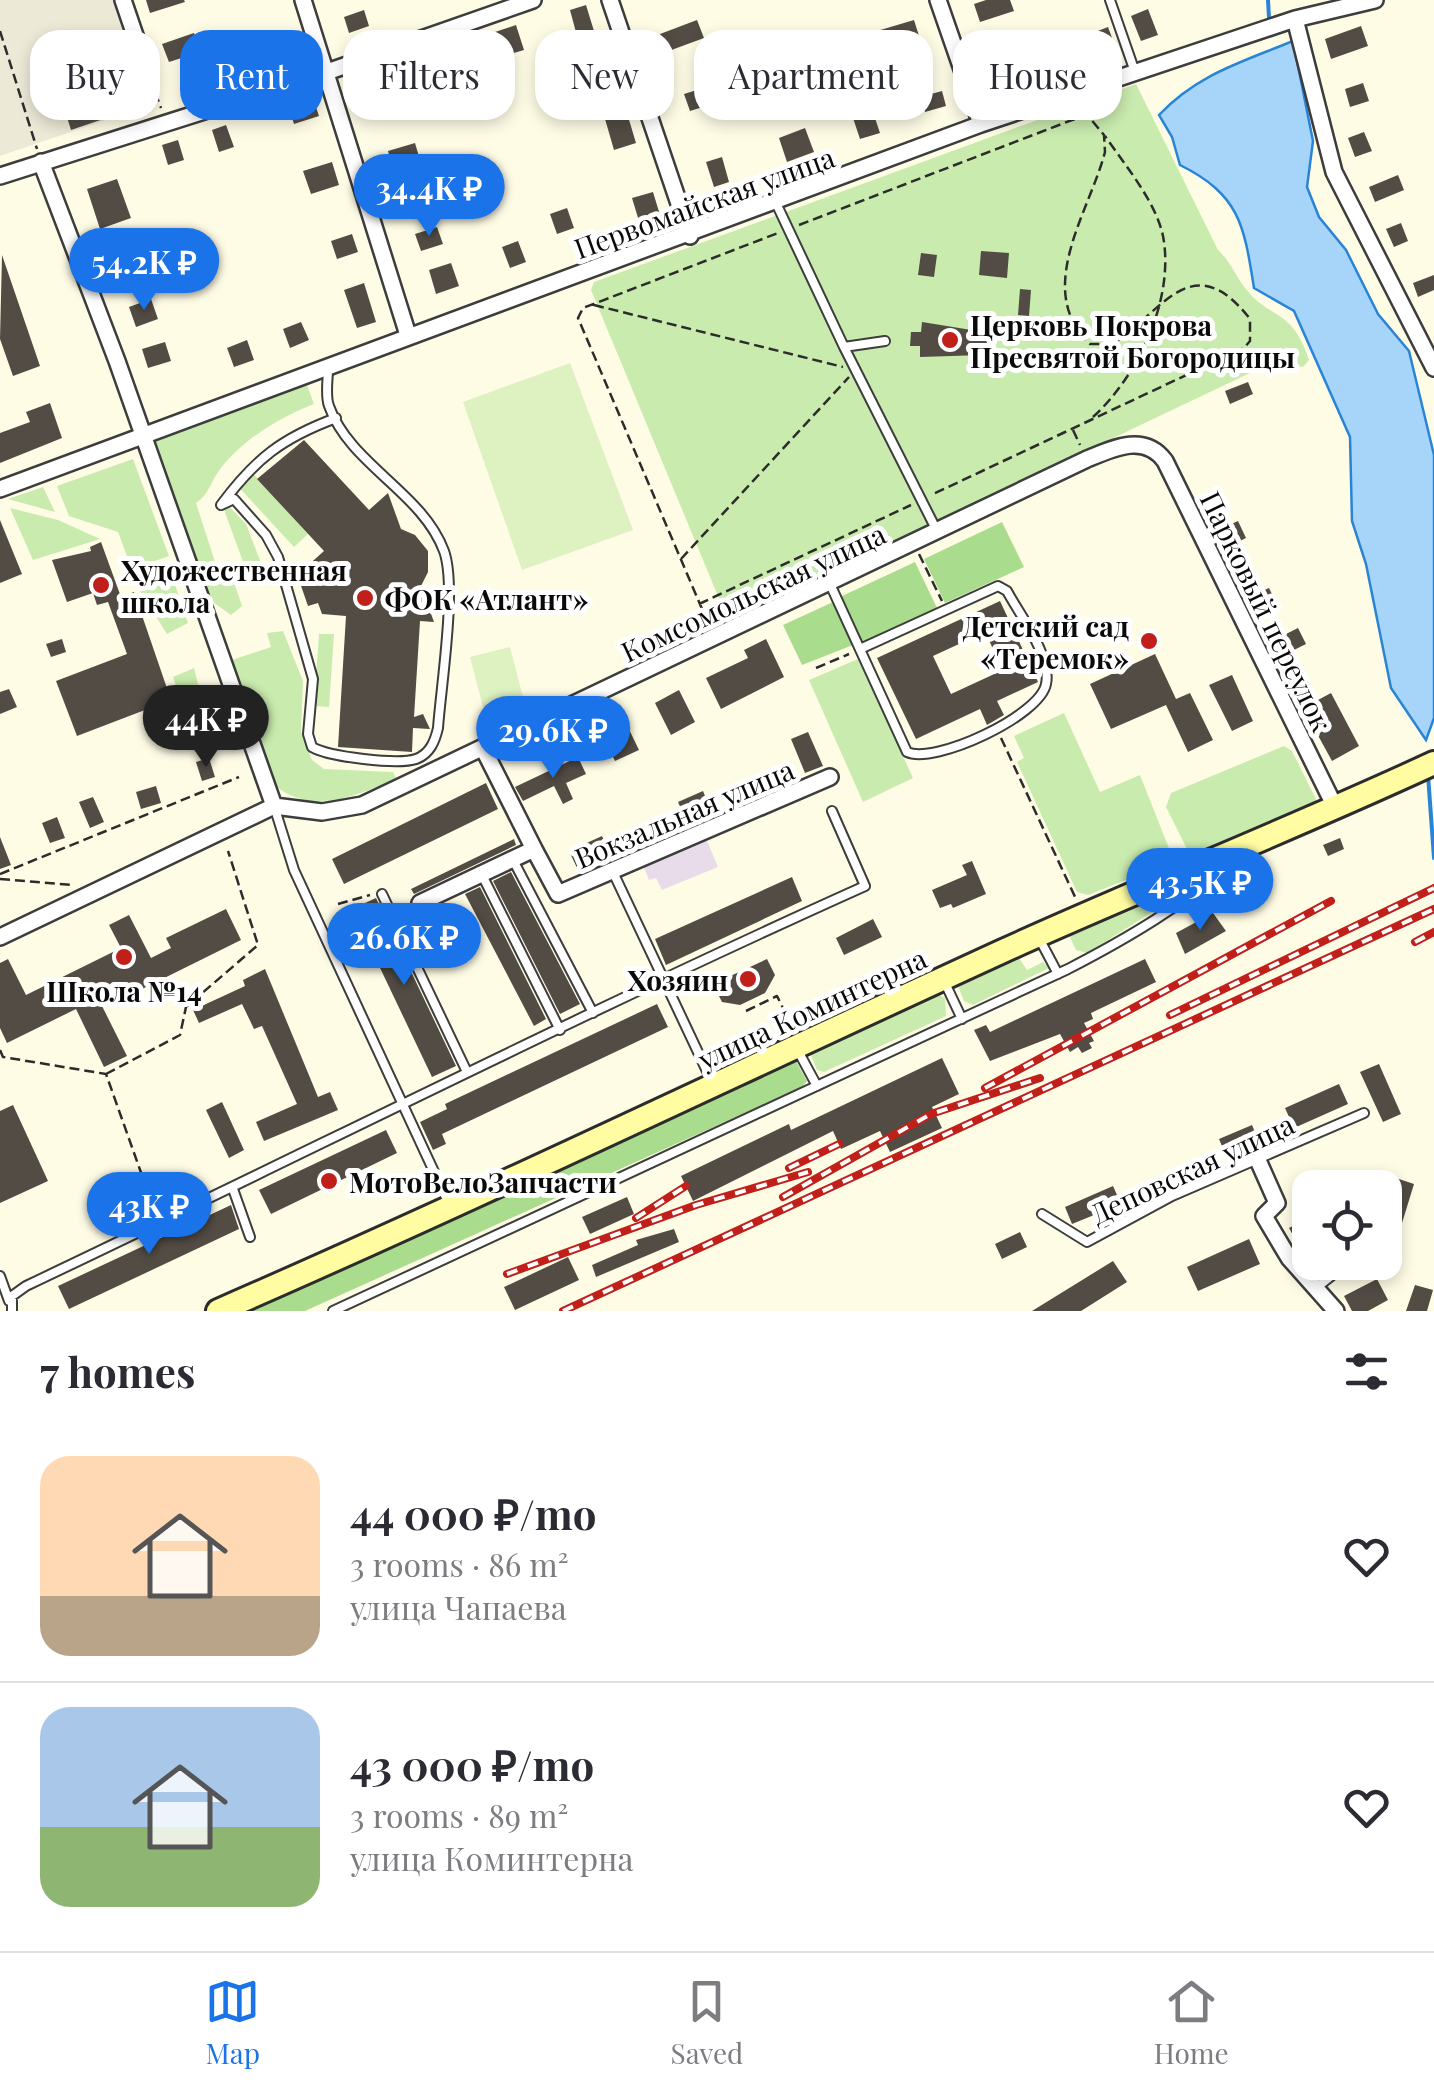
<!DOCTYPE html>
<meta charset="utf-8">
<style>
body{margin:0;font-family:"Playfair Display",serif;background:#f2f2f3;color:#2b2b33;height:100vh;display:flex;flex-direction:column;font-size:38px;white-space:nowrap}
*{box-sizing:border-box;margin:0}
p{font-size:32px;color:#7c7c81}
.icon{flex:none;width:55px;height:55px;fill:none;stroke:currentColor;stroke-width:2;stroke-linecap:round;stroke-linejoin:round}
.map{position:relative;height:1311px;overflow:hidden}
.drawer{display:flex;flex-direction:column;background:#fff;flex:1}
.drawer>*{flex:none}
.top-card{position:absolute;left:30px;top:30px;width:1375px;height:90px;display:flex;gap:20px}
.fabs{position:absolute;left:1292px;top:1170px;display:grid;gap:20px}
.fabs a{display:grid;place-items:center;width:110px;height:110px;border-radius:20px;background:#fff;box-shadow:0 5px 15px #0003;font-size:50px}
.price{position:absolute;translate:-50% -85px;padding:0 22px;border-radius:35px;background:#1a73e8;color:#fff;font-size:32px;line-height:65px;filter:drop-shadow(0 2px 5px #0008)}
.price::after{content:'';position:absolute;left:50%;top:60px;width:30px;height:22px;margin-left:-15px;background:inherit;clip-path:polygon(0 0,100% 0,50% 100%)}
.price.active{background:#222;color:#fff}
ul{padding:0;list-style:none}
li{display:flex;align-items:center;gap:30px;height:250px;padding:0 40px}
li+li{border-top:2px solid #e1e1e2}
li span{display:grid;place-items:center;flex:none;width:280px;height:200px;border-radius:30px;color:#555}
li>.icon{margin-inline-start:auto}
span .icon{width:120px;height:120px;fill:#fffc;stroke-width:1}
li b{font-size:42px}
h2{display:flex;justify-content:space-between;align-items:center;height:120px;padding:0 40px;font-size:42px}
.pill{padding:0 35px;border-radius:30px;background:#fff;box-shadow:0 5px 15px #0003;font-size:35px;line-height:90px}
.pill.active{background:#1a73e8;color:#fff}
.dock{display:flex;justify-content:space-around;align-items:center;height:140px;border-top:2px solid #e1e1e2;background:#fff;font-size:28px;color:#7c7c81}
.dock a{display:grid;justify-items:center;gap:5px}
.dock .active{color:#1a73e8}
.map>svg:first-child{display:block}
.industrial{fill:#e9dcea}
.green{fill:#c9ebae}
.forest{fill:#aadc8d}
.pitch{fill:#ddf1c1}
.plaza{fill:#ede9d7}
.water{fill:#a7d5fa;stroke:#2a84d5;stroke-width:2.5}
.lines{fill:none;stroke-linecap:round;stroke-linejoin:round}
.stream{stroke:#2a84d5;stroke-width:4}
.building{fill:#534c45;fill-rule:evenodd}
.lane-casing{stroke:#3d3d3d;stroke-width:12}
.street-casing{stroke:#3d3d3d;stroke-width:20}
.secondary-casing{stroke:#2c2c2c;stroke-width:28}
.path{stroke:#2c2c2c;stroke-width:2.5;stroke-dasharray:10 5;stroke-linecap:butt}
.lane{stroke:#fff;stroke-width:8}
.street{stroke:#fff;stroke-width:15}
.secondary{stroke:#fffca1;stroke-width:22}
.rail-casing{stroke:#c11f1a;stroke-width:8}
.rail{stroke:#fff;stroke-width:4;stroke-dasharray:11;stroke-linecap:butt}
.poi-dot{fill:#c11f1a;stroke:#fff;stroke-width:4}
.labels{text-anchor:middle;dominant-baseline:central;stroke-width:10;stroke-linejoin:round;paint-order:stroke}
.street-label{font-size:28px;fill:#0a0a0a;stroke:#fff}
.poi-label{font-size:28px;font-weight:bold;fill:#0a0a0a;stroke:#fff;text-anchor:start}
</style>
<div class="map">
<svg width="1434" height="1311" viewBox="0 0 1434 1311">
<rect width="100%" height="100%" fill="#fffce6"/>
<!-- industrial -->
<path class="industrial" d="M705 836 718 867 662 890 656 878 649 880 642 863Z"/>
<!-- green -->
<path class="green" d="M1136 84 1218 250C1232 263 1235 276 1246 289 1270 320 1292 307 1309 360L1303 367 1273 362 735 618 725 613 591 290 594 282Z
M307 385 314 404C280 417 240 441 218 472 210 484 208 495 196 503L217 568 228 565 242 606 231 615 209 599 154 442Z
M133 459 169 556 132 569 118 532 69 516 57 486Z
M249 469 308 534 294 547 234 482Z
M43 487 55 512 8 499Z
M219 496 246 524 263 568 249 578Z
M10 508 58 520 100 539 33 560Z
M173 579 188 623 167 634 140 591 155 581Z
M283 631 303 681 301 732 312 760 324 769 393 772 396 778C361 795 312 815 277 787L232 660 271 647 267 633Z
M319 634H334L329 707 314 706Z
M858 659 913 778 863 802 809 680Z
M194 668 201 696 183 707 173 677Z
M1064 713 1100 792 1140 775 1174 861 1088 895 1077 892 1017 762 1024 758 1014 736Z
M1284 746 1292 751 1316 799 1313 806 1191 857 1166 807 1171 793Z
M1197 878V884L1087 953 1076 950 1068 933Z
M1017 955 1027 970 1043 962 1049 968 973 1005 964 1001 956 981Z
M933 992 945 998 946 1016 824 1072 817 1070 810 1053Z"/>
<!-- forest -->
<path class="forest" d="M1002 522 1024 567 945 603 924 559Z
M915 562 937 608 862 643 840 597Z
M833 602 853 645 802 665 783 625Z
M790 1060 796 1061 807 1081 802 1087 305 1311H249Z"/>
<!-- pitch -->
<path class="pitch" d="M570 363 633 530 522 570 463 402Z
M510 647 524 701 484 711 470 657Z"/>
<!-- plaza -->
<path class="plaza" d="M0 0H114L150 105 0 156Z"/>
<!-- water -->
<path class="water" d="M1293 41 1313 141 1307 187 1319 217 1346 250 1378 314 1409 351 1434 455V718L1426 740 1391 688 1366 564 1352 521 1350 437 1294 311 1254 288C1244 225 1240 195 1180 165L1172 137 1159 115C1198 74 1242 62 1293 41Z"/>
<g class="lines">
<!-- stream -->
<path class="stream" d="M1268 0 1269 18
M1428 775 1434 858"/>
</g>
<!-- building -->
<path class="building" d="M146 0H184L185 2 150 13Z
M986 0H1010L1014 11 980 22 974 4Z
M586 5 594 31 577 36 570 10Z
M1148 9 1158 35 1141 41 1131 16Z
M364 10 369 26 349 33 344 17Z
M697 20 704 38 666 52 660 34Z
M914 20 920 39 883 50 877 31Z
M516 25 524 50 500 57 492 33Z
M1361 26 1368 46 1331 59 1325 39Z
M1108 27 1118 54 1100 60 1090 34Z
M287 31 294 51 275 58 268 38Z
M194 33 200 52 169 62 162 44Z
M248 41 256 66 228 75 220 50Z
M1068 41 1075 58 1056 65 1050 48Z
M463 42 469 61 446 68 440 49Z
M124 51 135 82 123 87 112 55Z
M605 66 611 86 573 97 568 76Z
M386 68 392 87 366 94 361 76Z
M1363 83 1369 101 1350 107 1345 89Z
M716 84 722 101 690 111 684 94Z
M942 91 946 106 925 112 920 97Z
M312 95 319 116 294 124 287 102Z
M113 98 118 114 71 130 66 114Z
M873 112 880 133 860 139 853 118Z
M627 113 636 143 614 150 605 119Z
M226 125 234 147 219 152 212 130Z
M805 128 814 152 787 162 779 138Z
M1364 132 1372 151 1355 157 1348 138Z
M178 140 184 160 168 165 162 145Z
M415 143 420 160 393 169 388 151Z
M722 157 729 182 714 187 706 162Z
M332 162 339 185 311 194 303 171Z
M1398 175 1404 190 1375 202 1369 187Z
M117 179 131 218 100 229 87 189Z
M421 190 426 207 406 214 400 198Z
M653 192 660 215 639 221 632 198Z
M567 208 574 228 557 234 550 214Z
M1401 223 1408 241 1394 247 1386 229Z
M437 227 443 244 421 251 415 234Z
M352 234 358 252 337 259 331 241Z
M518 241 526 262 510 268 502 247Z
M132 244 139 265 116 272 110 251Z
M981 251 1009 253 1007 278 979 275Z
M921 253 937 255 934 277 918 275Z
M2 255 40 366 13 376 0 339Z
M451 263 459 286 436 294 429 270Z
M1434 275V290L1418 297 1413 283Z
M364 283 376 322 357 328 344 290Z
M1020 289 1031 290 1029 316 1018 315Z
M151 299 158 319 136 327 129 307Z
M301 322 309 340 290 348 283 329Z
M922 322 984 332 991 346 983 355 920 357V346H910L911 332H921Z
M247 340 254 360 234 367 227 348Z
M165 342 171 361 148 368 142 349Z
M1248 382 1253 394 1230 404 1225 391Z
M50 403 62 438 0 463V433L30 422 26 412Z
M304 440 369 510 388 493 401 529 415 535 428 551V572L421 586 434 622 420 621 414 717 423 714 430 729 413 728 412 752 338 747 346 616 322 614 318 603 308 606 300 583 309 580 305 568 324 551 257 479Z
M0 520 22 574 0 583Z
M1238 521 1246 538 1238 542 1247 558 1236 563 1220 529Z
M101 542 121 597 134 592 171 700 77 736 56 681 127 654 108 602 97 605 93 593 67 602 52 560 91 551 90 547Z
M1269 588 1278 607 1261 615 1252 595Z
M1000 601 1038 682 997 701 1004 715 987 725 980 709 916 739 877 658ZM985 632 1003 670 951 694 933 656Z
M1298 628 1306 644 1282 656 1274 640Z
M62 639 66 652 51 657 46 644Z
M766 639 784 677 721 709 706 678 748 658 744 650Z
M1155 654 1176 699 1190 693 1213 740 1188 752 1166 705 1111 729 1090 684Z
M1232 675 1253 721 1232 731 1209 685Z
M9 689 17 707 0 714V692Z
M679 690 695 722 671 735 655 703Z
M1331 693 1359 746 1332 761 1303 708Z
M624 719 639 750 615 761 600 731Z
M808 732 823 766 805 773 791 739Z
M578 757 586 774 566 783 573 799 563 804 554 786 523 801 515 787Z
M209 758 215 777 202 781 196 762Z
M747 782 755 797 740 803 733 789Z
M486 783 498 809 344 884 332 859Z
M156 786 161 803 141 809 136 792Z
M703 791 713 815 689 826 678 802Z
M93 797 104 822 90 828 79 802Z
M57 817 65 838 50 843 42 823Z
M602 836 611 855 578 870 569 851Z
M0 837 11 865 0 869Z
M1340 838 1344 849 1328 856 1323 845Z
M514 839 516 845 414 894 411 889Z
M972 861 986 894 953 908 951 904 940 908 932 890 967 875 962 865Z
M511 872 580 1004 560 1014 493 881Z
M792 877 802 901 666 965 655 939Z
M480 887 546 1019 534 1026 465 894Z
M376 898 456 1066 432 1077 352 909Z
M226 909 241 940 126 997 122 989 99 1000 127 1056 104 1067 76 1009 7 1043 0 1028V963L8 959 26 995 121 948 109 925 129 915 151 958 171 948 166 938Z
M1213 913 1226 931 1185 954 1176 933Z
M873 919 882 937 844 955 836 938Z
M767 959 775 975 765 993 740 1005 722 1002 713 984Z
M1145 959 1156 982 1091 1013 1093 1019 1084 1023 1094 1041 1089 1043 1092 1048 1082 1053 1078 1047 1070 1052 1060 1034 990 1061 974 1030 986 1025 990 1032Z
M265 969 318 1097 330 1092 338 1110 264 1141 256 1122 297 1104 262 1026 254 1029 242 1004 199 1023 193 1010 245 986 243 980Z
M657 1004 668 1027 442 1134 446 1144 433 1150 420 1122 447 1109 445 1104Z
M942 1058 959 1094 932 1107 942 1128 890 1152 880 1131 841 1149 833 1131 693 1201 681 1176 789 1124 791 1130Z
M1379 1064 1401 1114 1383 1122 1360 1072Z
M1339 1084 1348 1104 1294 1128 1285 1108Z
M222 1102 244 1150 229 1158 206 1110Z
M13 1105 48 1181 0 1203V1111Z
M1252 1125 1260 1144 1227 1158 1219 1139Z
M386 1130 397 1153 271 1214 259 1190Z
M1390 1176 1414 1184 1398 1236 1385 1232V1193Z
M1113 1186 1121 1204 1072 1224 1065 1207Z
M627 1197 634 1214 590 1234 582 1217Z
M231 1205 239 1229 69 1309 58 1286Z
M1304 1220 1310 1233V1265L1289 1228Z
M674 1229 679 1242 596 1277 592 1265 638 1245 636 1240Z
M1020 1232 1027 1247 1002 1259 995 1244Z
M1249 1239 1260 1264 1198 1291 1187 1267Z
M568 1257 579 1280 515 1310 504 1287Z
M1113 1261 1127 1282 1081 1311H1032Z
M1377 1279 1388 1300 1368 1311H1352L1344 1296Z
M1415 1285 1433 1290 1427 1311H1406Z"/>
<g class="lines">
<!-- lane casing -->
<g class="lane-casing">
<path id="lane" d="M1110 0 1135 72
M776 203 844 347 885 341
M844 347 937 531
M328 368C328 380 325 396 329 406 350 465 422 492 444 551 457 587 441 686 438 728 435 741 430 754 416 759 398 765 329 757 312 747L308 734 313 679 278 557 266 535 234 499 221 505C255 459 282 438 336 418
M830 584 907 752C934 765 1040 716 1046 684 1052 656 1019 614 1007 591L998 586 860 649
M274 806 294 870 449 1204
M513 860 593 1013
M612 870 713 1084
M482 875 560 1030
M382 894 467 1072
M1040 940 1058 974
M945 983 962 1019
M797 1049 817 1086
M233 1189 250 1237
M1042 1214 1087 1242 1172 1196 1364 1113
M0 1276 9 1301
M1316 1288 1349 1262
M12 1311V1296L26 1286C306 1153 582 1013 865 886L832 811
M333 1311 1068 969C1128 938 1186 904 1237 858"/>
</g>
<!-- street casing -->
<g class="street-casing">
<path id="street" d="M123 0 141 53
M303 0 408 335
M610 0 690 236
M938 0 981 124
M1295 19 1334 172 1434 368
M41 162 117 361 274 806
M0 176 327 72 533 0
M0 489 981 124 1295 19 1375 0
M534 849 558 894 830 777
M420 903 534 849 483 748
M0 937 274 806 322 812 362 805 1085 460C1111 449 1144 432 1165 461L1336 809
M1257 1158 1277 1203 1264 1216 1289 1258 1336 1311"/>
</g>
<!-- secondary casing -->
<g class="secondary-casing">
<path id="secondary" d="M218 1311C482 1196 741 1071 1003 951 1146 886 1292 829 1434 763"/>
</g>
<!-- path -->
<path class="path" d="M0 31 37 149
M145 64 161 108
M799 225 1072 120 1089 117 1104 135 1105 152C1089 213 1033 290 1090 344H1112C1160 316 1191 243 1250 319V341L1244 348 931 495
M594 305 843 367
M1093 417C1138 376 1175 299 1163 236 1156 202 1125 165 1105 136
M1073 430 1080 445
M919 554 942 601
M681 559 849 377
M699 604 911 505
M708 623 578 318 583 308 778 233
M816 668 849 654
M1001 738 1076 899
M0 874 239 777
M0 879 73 885
M338 904 370 895
M746 1011 777 996 792 1026
M0 1050 3 1057 106 1074 155 1212
M106 1074 180 1035 186 1007 258 945 228 851"/>
<!-- lane -->
<use href="#lane" class="lane"/>
<!-- street -->
<use href="#street" class="street"/>
<!-- secondary -->
<use href="#secondary" class="secondary"/>
<!-- rail casing -->
<g class="rail-casing">
<path id="rail" d="M1415 942 1434 932
M1170 1015 1434 888
M985 1088 1331 901
M789 1168 839 1144
M783 1197 931 1114 1040 1078
M636 1218 686 1186
M507 1274 696 1205 808 1172
M563 1311 1434 909"/>
</g>
<!-- rail -->
<use href="#rail" class="rail"/>
</g>
<!-- markers -->
<g class="poi-dot">
<circle cx="950" cy="340" r="10"/>
<circle cx="101" cy="585" r="10"/>
<circle cx="365" cy="598" r="10"/>
<circle cx="1149" cy="641" r="10"/>
<circle cx="124" cy="957" r="10"/>
<circle cx="748" cy="979" r="10"/>
<circle cx="329" cy="1181" r="10"/>
</g>
<g class="labels">
<!-- street labels -->
<g class="street-label">
<text transform="translate(704 202) rotate(-20)">Первомайская улица</text>
<text transform="translate(753 592) rotate(-25)">Комсомольская улица</text>
<text transform="translate(1267 611) rotate(64)">Парковый переулок</text>
<text transform="translate(684 813) rotate(-23)">Вокзальная улица</text>
<text transform="translate(812 1008) rotate(-25)">улица Коминтерна</text>
<text transform="translate(1192 1168) rotate(-25)">Деповская улица</text>
</g>
<!-- poi labels -->
<g class="poi-label">
<text x="970" y="324">Церковь Покрова<tspan x="970" dy="32">Пресвятой Богородицы</tspan></text>
<text x="121" y="569">Художественная<tspan x="121" dy="32">школа</tspan></text>
<text x="385" y="598">ФОК «Атлант»</text>
<text x="1129" y="625" text-anchor="end">Детский сад<tspan x="1129" dy="32">«Теремок»</tspan></text>
<text x="728" y="979" text-anchor="end">Хозяин</text>
<text x="124" y="990" text-anchor="middle">Школа №14</text>
<text x="349" y="1181">МотоВелоЗапчасти</text>
</g>
</g>
</svg>
<div class="fabs">
<a><svg class="icon" aria-label="locate" viewBox="0 0 24 24"><circle cx="12" cy="12" r="6"/><path d="M12 2v4M12 18v4M2 12h4M18 12h4"/></svg></a>
</div>
<b class="price" style="left:429px;top:239px">34.4K ₽</b>
<b class="price" style="left:144px;top:313px">54.2K ₽</b>
<b class="price active" style="left:206px;top:770px">44K ₽</b>
<b class="price" style="left:553px;top:781px">29.6K ₽</b>
<b class="price" style="left:1200px;top:933px">43.5K ₽</b>
<b class="price" style="left:404px;top:988px">26.6K ₽</b>
<b class="price" style="left:149px;top:1257px">43K ₽</b>
<div class="top-card">
<a class="pill">Buy</a>
<a class="pill active">Rent</a>
<a class="pill">Filters</a>
<a class="pill">New</a>
<a class="pill">Apartment</a>
<a class="pill">House</a>
</div>
</div>
<section class="drawer">
<h2>7 homes<svg class="icon" aria-label="filters" viewBox="0 0 24 24"><path d="M4 7h16M4 17h16"/><circle cx="9" cy="7" r="2"/><circle cx="15" cy="17" r="2"/></svg></h2>
<ul>
<li><span style="background:linear-gradient(#ffd9b3 70%,#b9a48a 0)"><svg class="icon" aria-label="home" viewBox="0 0 24 24"><path d="M3 11l9-7 9 7M6 9v11h12V9"/></svg></span><div><b>44 000 ₽/mo</b><p>3 rooms · 86 m²</p><p>улица Чапаева</p></div><svg class="icon" aria-label="heart" viewBox="0 0 24 24"><path d="M12 20l-8-8c-3-5 5-10 8-4 3-6 11-1 8 4z"/></svg></li>
<li><span style="background:linear-gradient(#a9c7e8 60%,#8fb573 0)"><svg class="icon" aria-label="home" viewBox="0 0 24 24"><path d="M3 11l9-7 9 7M6 9v11h12V9"/></svg></span><div><b>43 000 ₽/mo</b><p>3 rooms · 89 m²</p><p>улица Коминтерна</p></div><svg class="icon" aria-label="heart" viewBox="0 0 24 24"><path d="M12 20l-8-8c-3-5 5-10 8-4 3-6 11-1 8 4z"/></svg></li>
</ul>
</section>
<nav class="dock">
<a class="active"><svg class="icon" aria-label="map" viewBox="0 0 24 24"><path d="M3 6l6-2 6 2 6-2v14l-6 2-6-2-6 2zM9 4v14M15 6v14"/></svg>Map</a>
<a><svg class="icon" aria-label="saved" viewBox="0 0 24 24"><path d="M7 4h10v16l-5-4-5 4z"/></svg>Saved</a>
<a><svg class="icon" aria-label="home" viewBox="0 0 24 24"><path d="M3 11l9-7 9 7M6 9v11h12V9"/></svg>Home</a>
</nav>
